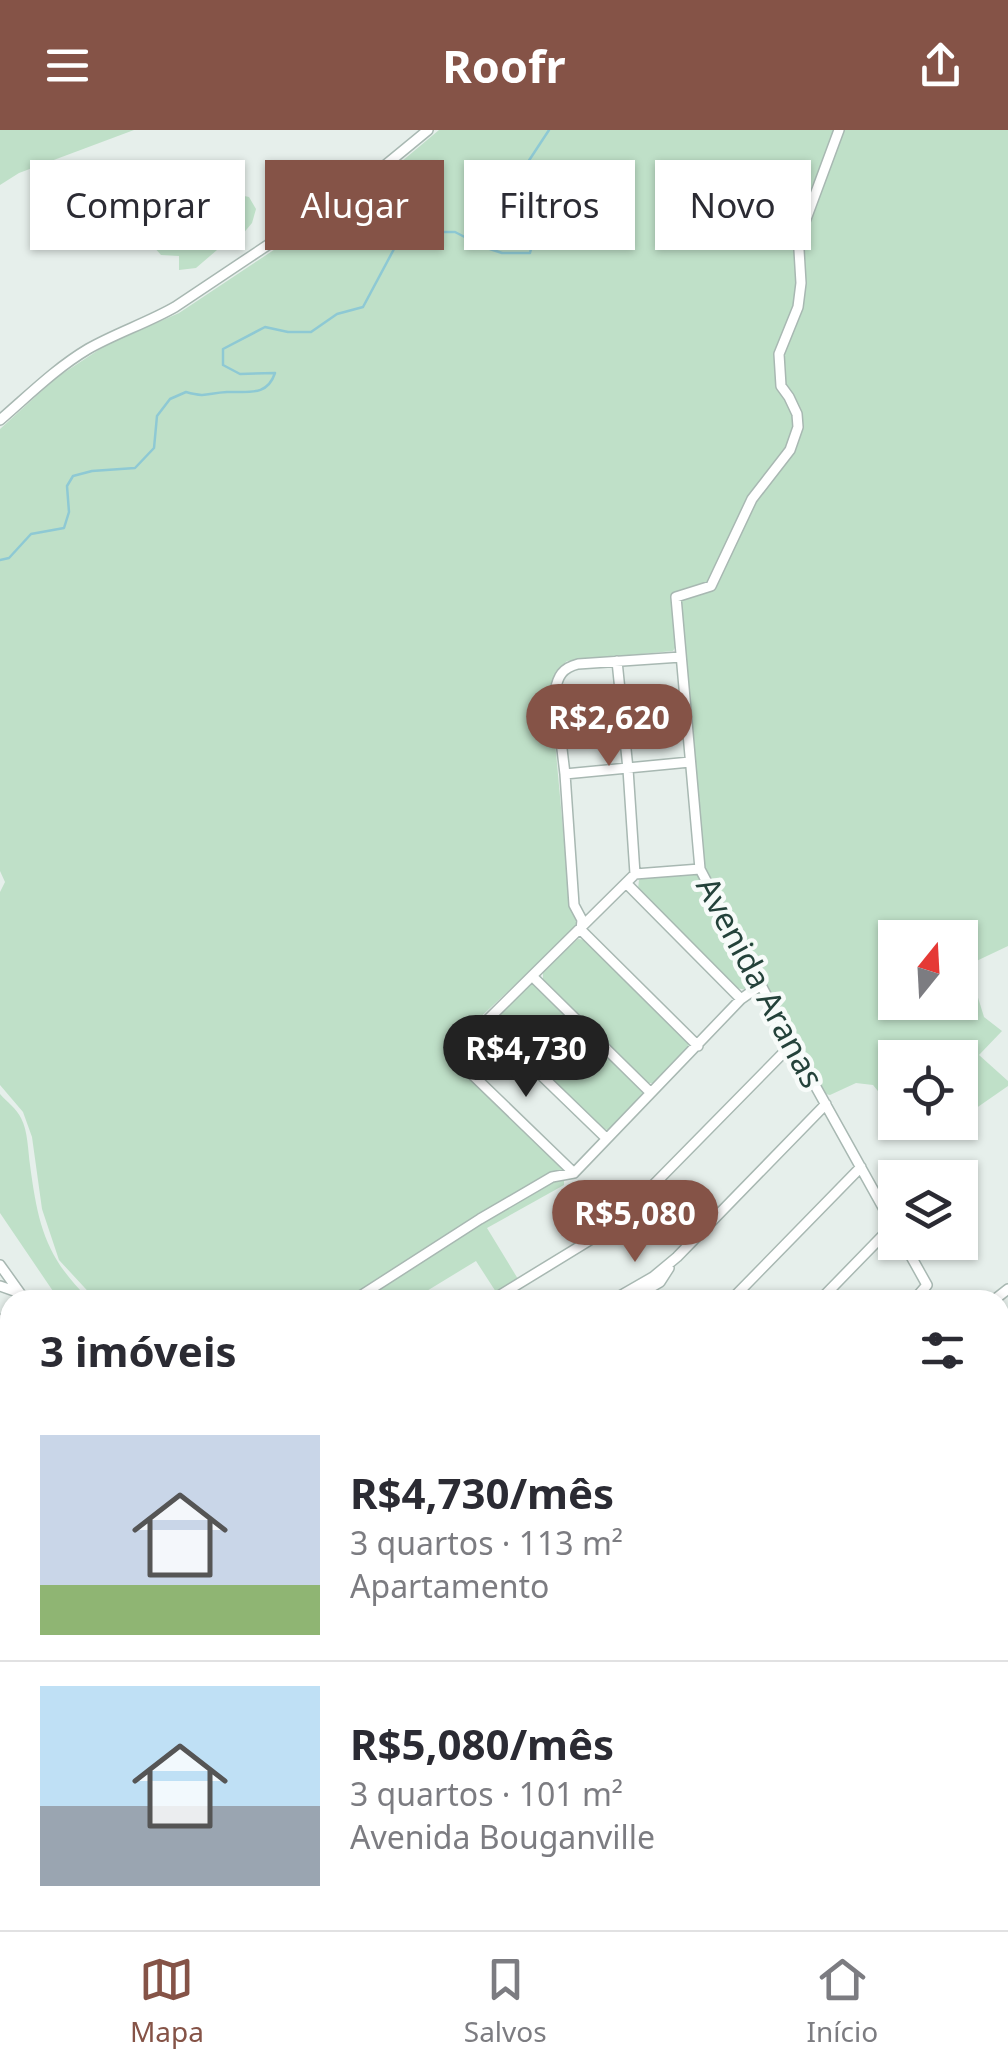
<!DOCTYPE html>
<html lang="pt">
<meta charset="utf-8">
<style>
body{margin:0;font-family:"Noto Sans",sans-serif;background:#f7f7f7;color:#2b2b33;height:100vh;display:flex;flex-direction:column;font-size:38px;white-space:nowrap}
*{box-sizing:border-box;margin:0}
p{font-size:32px;color:#7c7c81}
.icon{flex:none;width:55px;height:55px;fill:none;stroke:currentColor;stroke-width:2;stroke-linecap:round;stroke-linejoin:round}
.map{position:relative;flex:1;overflow:hidden}
.side{position:absolute;left:0px;top:1160px;width:1010px;height:640px;display:flex;flex-direction:column;background:#fff;border-radius:30px 30px 0 0;box-shadow:0 2px 8px #0004}
.side>*{flex:none}
.hud{position:absolute;left:30px;top:30px;width:950px;height:90px;display:flex;gap:20px}
.needle{width:65px;rotate:18deg}
.fabs{position:absolute;left:878px;top:790px;display:grid;gap:20px}
.fabs a{display:grid;place-items:center;width:100px;height:100px;border-radius:0px;background:#fff;box-shadow:0 2px 8px #0004;font-size:50px}
.price{position:absolute;translate:-50% -85px;padding:0 22px;border-radius:35px;background:#855347;color:#fff;font-size:32px;line-height:65px;filter:drop-shadow(0 2px 5px #0008)}
.price::after{content:'';position:absolute;left:50%;top:60px;width:30px;height:22px;margin-left:-15px;background:inherit;clip-path:polygon(0 0,100% 0,50% 100%)}
.price.selected{background:#222;color:#fff}
ul{padding:0;list-style:none}
li{display:flex;align-items:center;gap:30px;height:250px;padding:0 40px}
li+li{border-top:2px solid #e1e1e2}
li span{display:grid;place-items:center;flex:none;width:280px;height:200px;border-radius:0px;color:#555}
li>.icon{margin-inline-start:auto}
span .icon{width:120px;height:120px;fill:#fffc;stroke-width:1}
li b{font-size:42px}
h2{display:flex;justify-content:space-between;align-items:center;height:120px;padding:0 40px;font-size:42px}
.tag{padding:0 35px;border-radius:0px;background:#fff;box-shadow:0 2px 8px #0004;font-size:35px;line-height:90px}
.tag.selected{background:#855347;color:#fff}
header{display:flex;justify-content:space-between;align-items:center;height:130px;padding:0 40px;background:#855347;color:#fff;font-size:45px;font-weight:700}
.dock{display:flex;justify-content:space-around;align-items:center;height:140px;border-top:2px solid #e1e1e2;background:#fff;font-size:28px;color:#7c7c81}
.dock a{display:grid;justify-items:center;gap:5px}
.dock .selected{color:#855347}
.map>svg:first-child{display:block}
.green{fill:#bfe0c8;fill-rule:evenodd}
.lines{fill:none;stroke-linecap:round;stroke-linejoin:round}
.stream{stroke:#8ec9d4;stroke-width:2.5}
.minor-casing{stroke:#a8b8b2;stroke-width:12}
.minor{stroke:#fff;stroke-width:9}
.labels{text-anchor:middle;dominant-baseline:central;stroke-width:9;stroke-linejoin:round;paint-order:stroke}
.street-label{font-size:32px;fill:#24423a;stroke:#f7fbf9}
</style>
<header><svg class="icon" aria-label="menu" viewBox="0 0 24 24"><path d="M4 6h16M4 12h16M4 18h16"/></svg>Roofr<svg class="icon" aria-label="share" viewBox="0 0 24 24"><path d="M12 15V3M7 8l5-5 5 5M5 13v7h14v-7"/></svg></header>
<div class="map">
<svg width="1008" height="1800" viewBox="0 0 1008 1800">
<rect width="100%" height="100%" fill="#e6efeb"/>
<!-- green -->
<path class="green" d="M0 0H134L19 43 0 55Z
M439 0H1008V816L968 835 984 887 1002 901 979 925 1008 951V956L972 981 960 977V928H895V982L873 955 856 953 830 965 825 964 704 739 680 462H672L676 516 673 521 567 531 556 541 550 557 570 776 577 791 576 798 444 921 564 1038V1055L487 1098 518 1149 496 1162 476 1131 412 1170H96L59 1130 42 1079 32 1007 23 982 0 955V762L5 752 0 741V299L56 248 106 215 179 183 382 48ZM895 808H960V872H895Z
M222 61 249 67 256 79 252 93 231 118 217 120 196 138 179 140V126L161 125 153 116C169 98 199 63 222 61Z
M693 743 700 746 752 846V851L747 860 736 858 638 759 639 750 642 747Z
M578 809 586 810 688 913 689 917 685 925 653 953H647L543 850V842L545 839Z
M531 854H535L643 961 642 967 609 1000 602 999 495 894 496 886Z
M0 964C6 971 17 979 21 988 28 1001 28 1021 30 1035 38 1094 45 1127 90 1170H59L0 1083Z
M1008 1304V1586L1000 1579V1311Z"/>
<g class="lines">
<!-- stream -->
<path class="stream" d="M0 430 9 428 31 404 64 398 69 382 67 356 73 346 92 341 135 338 154 318 157 286 170 269 186 262C207 268 207 263 227 262 248 261 267 267 275 243L240 244 223 235V219L265 197 288 202H311L337 184 363 177 394 119 421 102H455L484 117 502 123H530C538 96 522 88 499 79L494 70 498 59 526 35 549 0"/>
<!-- minor casing -->
<g class="minor-casing">
<path id="minor" d="M839 0 802 100 799 120 801 153 798 177 779 224 781 256 789 267 797 284 798 297 790 320 752 369 711 456 676 467 700 739 792 914 895 1099
M0 290C29 265 56 238 88 219 116 203 147 193 175 177L377 42 428 0
M681 527 578 534C562 538 558 546 555 561L565 644 574 775 582 790 581 800 698 916
M617 531 628 639 635 744
M565 644 690 632
M627 754 741 869
M532 846 650 962
M486 892 606 1008
M574 1043 452 925 635 744 700 739
M903 1112 927 1155 914 1170
M0 1135 25 1170
M0 1156 20 1163
M354 1170 480 1089 552 1047 574 1043 741 869 761 855
M492 1170 613 1096 792 914
M613 1170 653 1147 677 1127 826 974
M629 1170 660 1152 669 1138
M731 1170 861 1037
M820 1170 893 1095
M994 1170 1008 1159
M0 1191 10 1184
M1000 1204 1008 1197
M0 1259 10 1260
M1000 1269 1008 1263
M0 1317H10
M0 1411 10 1406
M0 1487 10 1485
M0 1519 10 1516
M1000 1596 1008 1598
M0 1602 10 1638
M1000 1636 1008 1637
M0 1679 10 1676
M1000 1692 1008 1690
M0 1758 10 1755
M53 1790 55 1800
M147 1790V1800
M427 1790 441 1800
M440 1790 453 1800
M121 1800 138 1795
M497 1800 498 1790
M561 1800 562 1790
M626 1800 627 1790
M689 1800 690 1790
M723 1800 744 1790"/>
</g>
<!-- minor -->
<use href="#minor" class="minor"/>
</g>
<g class="labels">
<!-- street labels -->
<g class="street-label">
<text transform="translate(761 852) rotate(62)">Avenida Aranas</text>
</g>
</g>
</svg>
<div class="fabs">
<a><svg class="needle" viewBox="-14 -14 28 28"><path d="M0-13l5 13h-10z" fill="#e53935"/><path d="M0 13l5-13h-10z" fill="#7c7c81"/></svg></a>
<a><svg class="icon" aria-label="locate" viewBox="0 0 24 24"><circle cx="12" cy="12" r="6"/><path d="M12 2v4M12 18v4M2 12h4M18 12h4"/></svg></a>
<a><svg class="icon" aria-label="layers" viewBox="0 0 24 24"><path d="M12 4l9 5-9 5-9-5zM3 14l9 5 9-5"/></svg></a>
</div>
<b class="price" style="left:609px;top:639px">R$2,620</b>
<b class="price selected" style="left:526px;top:970px">R$4,730</b>
<b class="price" style="left:635px;top:1135px">R$5,080</b>
<div class="hud">
<a class="tag">Comprar</a>
<a class="tag selected">Alugar</a>
<a class="tag">Filtros</a>
<a class="tag">Novo</a>
</div>
<section class="side">
<h2>3 imóveis<svg class="icon" aria-label="filters" viewBox="0 0 24 24"><path d="M4 7h16M4 17h16"/><circle cx="9" cy="7" r="2"/><circle cx="15" cy="17" r="2"/></svg></h2>
<ul>
<li><span style="background:linear-gradient(#c9d6e8 75%,#8fb573 0)"><svg class="icon" aria-label="home" viewBox="0 0 24 24"><path d="M3 11l9-7 9 7M6 9v11h12V9"/></svg></span><div><b>R$4,730/mês</b><p>3 quartos · 113 m²</p><p>Apartamento</p></div></li>
<li><span style="background:linear-gradient(#bfe0f5 60%,#9aa5b1 0)"><svg class="icon" aria-label="home" viewBox="0 0 24 24"><path d="M3 11l9-7 9 7M6 9v11h12V9"/></svg></span><div><b>R$5,080/mês</b><p>3 quartos · 101 m²</p><p>Avenida Bouganville</p></div></li>
</ul>
</section>
</div>
<nav class="dock">
<a class="selected"><svg class="icon" aria-label="map" viewBox="0 0 24 24"><path d="M3 6l6-2 6 2 6-2v14l-6 2-6-2-6 2zM9 4v14M15 6v14"/></svg>Mapa</a>
<a><svg class="icon" aria-label="saved" viewBox="0 0 24 24"><path d="M7 4h10v16l-5-4-5 4z"/></svg>Salvos</a>
<a><svg class="icon" aria-label="home" viewBox="0 0 24 24"><path d="M3 11l9-7 9 7M6 9v11h12V9"/></svg>Início</a>
</nav>
